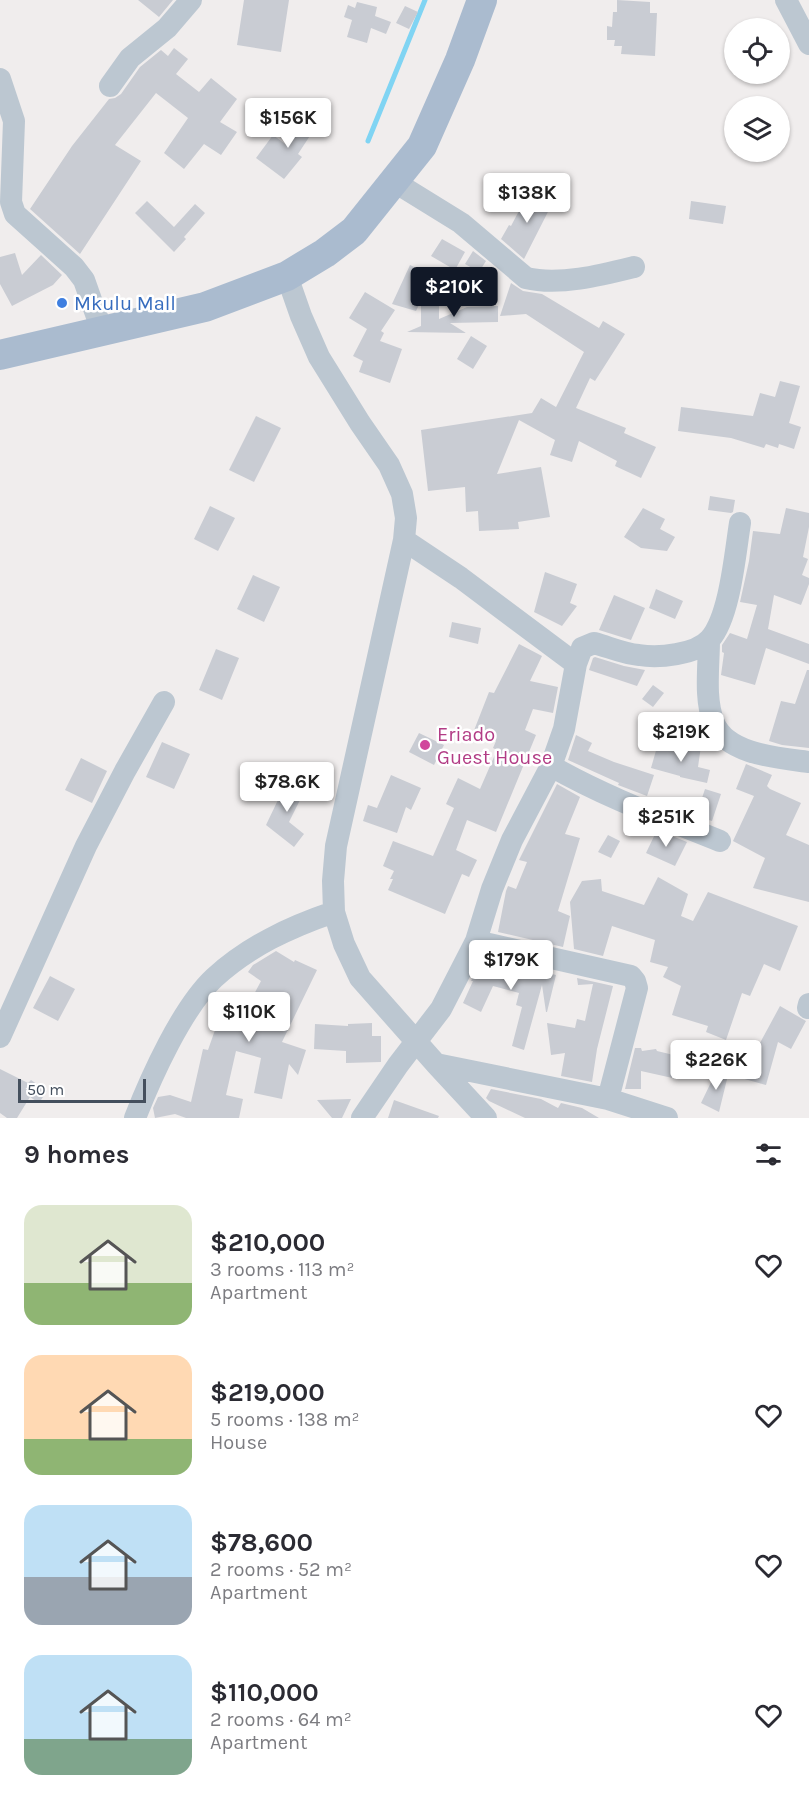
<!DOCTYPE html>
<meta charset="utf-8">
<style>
body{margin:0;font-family:Karla,sans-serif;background:#f2f2f3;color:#2b2b33;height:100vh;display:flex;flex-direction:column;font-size:22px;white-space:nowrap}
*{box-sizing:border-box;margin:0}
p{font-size:20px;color:#7c7c81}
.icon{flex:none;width:33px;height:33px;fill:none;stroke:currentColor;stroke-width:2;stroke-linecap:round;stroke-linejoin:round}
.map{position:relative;height:1118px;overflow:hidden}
.side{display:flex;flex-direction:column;background:#fff;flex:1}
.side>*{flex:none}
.tools{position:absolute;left:724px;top:18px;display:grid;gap:12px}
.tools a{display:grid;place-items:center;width:66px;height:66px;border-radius:50%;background:#fff;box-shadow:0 2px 4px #0004;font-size:30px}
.scale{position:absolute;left:18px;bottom:15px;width:128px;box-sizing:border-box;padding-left:6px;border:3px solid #444f5d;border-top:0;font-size:16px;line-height:21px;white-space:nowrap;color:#444f5d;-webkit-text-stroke:4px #fff;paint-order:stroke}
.price{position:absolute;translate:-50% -51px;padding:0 14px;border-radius:6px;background:#fff;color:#222;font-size:20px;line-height:39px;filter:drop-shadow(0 2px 3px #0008)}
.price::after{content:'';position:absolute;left:50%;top:36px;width:18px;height:14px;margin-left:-9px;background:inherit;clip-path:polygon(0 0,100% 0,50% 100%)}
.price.current{background:#111827;color:#fff}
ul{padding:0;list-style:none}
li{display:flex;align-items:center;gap:18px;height:150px;padding:0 24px}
li span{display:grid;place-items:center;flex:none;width:168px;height:120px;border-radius:18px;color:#555}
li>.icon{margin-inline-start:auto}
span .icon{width:72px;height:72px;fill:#fffc;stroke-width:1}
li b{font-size:26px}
h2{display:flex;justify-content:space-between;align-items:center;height:72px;padding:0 24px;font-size:26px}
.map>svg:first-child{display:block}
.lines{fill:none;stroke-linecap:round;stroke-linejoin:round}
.stream{stroke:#80d4f3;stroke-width:5}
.building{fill:#c9ccd3}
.minor{stroke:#bcc7d1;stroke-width:22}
.major{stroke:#aabbcf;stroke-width:30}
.shop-dot{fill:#3f7fe0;stroke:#fff;stroke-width:2}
.hotel-dot{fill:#d1479c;stroke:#fff;stroke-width:2}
.labels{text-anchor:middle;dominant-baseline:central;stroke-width:5;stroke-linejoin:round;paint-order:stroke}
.shop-label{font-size:20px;fill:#366cbe;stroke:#fff;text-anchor:start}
.hotel-label{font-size:20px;fill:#b23c85;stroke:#fff;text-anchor:start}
</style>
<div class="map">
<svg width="809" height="1118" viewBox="0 0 809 1118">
<rect width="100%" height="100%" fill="#f0eded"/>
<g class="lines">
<!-- stream -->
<path class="stream" d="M368 141 425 0"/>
</g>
<!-- building -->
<path class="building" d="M138 0H173L159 17Z
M244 0H289L281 52 237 45Z
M617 0 650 2V13H657L655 56 621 54 622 46H614L615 40H607V26L612 27 613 12H617Z
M357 2 377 7 375 16 391 22 386 34 371 28 367 43 347 37 352 20 344 17 348 5 355 8Z
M405 6 418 12 409 29 396 23Z
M174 48 188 59 176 74 199 92 211 78 237 99 220 122 237 132 221 155 204 144 184 169 164 153 188 118 156 93 115 145 141 161 80 254 30 209 72 146 109 99 115 98 121 94 140 67 161 50 168 56Z
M310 112 321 119 298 154 302 157 284 179 256 158 273 135 288 146Z
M529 192 552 204 524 259 501 239 509 225 511 226Z
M147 201 174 227 195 204 205 213 184 237 186 239 174 252 135 213Z
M691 201 726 206 723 224 689 219Z
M442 239 465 252 455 270 431 256Z
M473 251 486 261 479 272 465 264Z
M15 253 22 275 41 255 62 275 53 285 12 306 0 284V257Z
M410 265 433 276 416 311 392 304Z
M511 283 523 291 542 294 599 328 603 321 625 334 595 381 590 378 576 408 626 428 624 433 656 447 641 478 615 466 617 461 579 441 572 462 550 455 555 440 519 420 497 474 541 467 550 517 518 522 519 529 479 531 478 511 466 512 465 487 428 491 421 430 532 413 541 398 556 407 584 352 526 314 500 316Z
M365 292 395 310 381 331 384 333 380 341 402 349 390 383 359 372 363 361 353 356 367 329 349 318Z
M421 304H439V319L467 307 498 306V322L450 323 466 333 407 332 421 326Z
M471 336 487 346 473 369 457 359Z
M780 381 800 386 789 423 801 427 794 449 779 444 778 448 766 444 764 448 731 438 678 431 681 407 753 416 760 393 775 397Z
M256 416 281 428 254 482 229 470Z
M710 496 735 500 733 512 731 513 708 510Z
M210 506 235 518 218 551 194 539Z
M643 508 665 519 660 529 675 537 667 551 641 548 624 537Z
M786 508 809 513V527L803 557 808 559 802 575 809 578V584L801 605 774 595 768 629 809 644V664L766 648 755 685 721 675 724 653 722 652V645L730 633 747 639 757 605 740 602 749 561 753 531 780 534Z
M545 572 577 584 570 603 577 606 562 626 534 612Z
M253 575 280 587 264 622 237 609Z
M656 589 683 601 675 619 649 608Z
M614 595 645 608 631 640 599 630Z
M452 622 481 628 478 644 449 637Z
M519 644 542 656 530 681 558 687 553 713 533 709 525 730 536 735 496 832 467 820 456 850 477 860 469 877 462 874 445 914 388 890 393 879H390L394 871 383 866 393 841 433 856 454 808 446 804 458 778 480 789 497 750 493 748 496 741 473 733 489 692 494 693Z
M216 649 239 658 222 700 199 690Z
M595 657 624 666 645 670 637 686 589 670 593 658Z
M807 670H809V748L782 745 769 741 781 701 795 704Z
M653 685 664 693 653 707 642 699Z
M419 733 444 745 434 765 409 752Z
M576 735 592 743 588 751 614 762 654 775 647 796 618 785 619 783 568 760Z
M162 742 190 754 174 789 146 777Z
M686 743 701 746 698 767 710 770 707 783 680 777V776L651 768 657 747 684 754Z
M81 758 107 771 92 803 65 790Z
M746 764 772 775 767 786 770 789 801 803 786 835 809 845V902L753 888 765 858 733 841 754 796 736 789Z
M391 775 421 788 411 810 406 807 397 833 363 821 368 805 377 808Z
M288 779 306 788 289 822 304 834 294 847 266 825Z
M557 784 580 797 565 834 580 838 558 911 570 916 563 947 498 932 506 891 508 886 516 889 527 862 519 860Z
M705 789 721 794 712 821 696 816Z
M657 830 687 842 675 866 646 853Z
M608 835 620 841 611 858 598 852Z
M658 877 688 894 681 916 693 921 708 892 798 926 780 971 764 964 750 996 742 993 726 1040 706 1032 708 1026 672 1015 681 986 663 977 668 967 650 962 655 940 612 926 603 956 574 949 570 902 582 881 601 879 602 891 644 905Z
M276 951 294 962 295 960 317 970 282 1042 306 1050 298 1075 289 1064 282 1099 254 1093 261 1058 236 1051 226 1095 243 1099 239 1118H186L175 1114 155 1118 153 1108 158 1097 170 1095 191 1102 203 1049 208 1050 222 1010 242 1017 261 981 248 972 253 965Z
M483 956 556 975 547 1012H546L542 985 524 1050 512 1046 522 1007 516 1005 519 993 493 986 481 1012 463 1003 473 981H471Z
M50 976 75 989 58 1021 33 1008Z
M577 978 613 986 597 1049 592 1082 561 1076 565 1053 551 1055 547 1023 575 1028 577 1019 585 1021 593 984 578 985Z
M780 1006 806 1021 791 1049 778 1042 766 1085 741 1078Z
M372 1023V1036H381V1062L346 1063V1051L314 1049 315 1024 348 1026V1024Z
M635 1048H641L642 1051 656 1049 657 1051 682 1057 677 1079 641 1071V1089H625Z
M0 1069 28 1083 31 1080 47 1091 39 1103 30 1097 17 1118H7L0 1113Z
M729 1071 719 1112 701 1103 716 1072Z
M491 1089 541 1099 558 1108 561 1103 582 1108 599 1118H525L489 1101 486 1098Z
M351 1099 342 1118H332L317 1100Z
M394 1100 439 1116 438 1118H388Z"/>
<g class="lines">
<!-- minor -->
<path class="minor" d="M786 0 809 44
M0 79 14 121 11 202 15 214 74 267 84 280 102 331
M110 86 130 58 167 28 191 0
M393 181 461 223 526 278C559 286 602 275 634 267
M287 276 301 316 319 357 360 423 389 465 402 494 406 518 404 540 336 846 333 881 334 912 344 944 360 978 436 1064 486 1118
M404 540 461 578 576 664
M709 640C709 666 704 699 714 723 727 755 780 758 809 762
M551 766C605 797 663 818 720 841
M476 941 631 976 635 981 637 988 608 1099
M808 1008 809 1004
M0 1037 86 846 125 771 164 702
M436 1064 608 1099 667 1118
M135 1118C151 1077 182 1008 214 978 249 946 290 927 334 912
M362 1118 398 1065 441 1009 476 941 492 889 512 840 551 766 564 729 576 664 582 648 594 643C609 647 624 654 639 655 658 658 696 655 710 639 730 616 735 554 740 523"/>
<!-- major -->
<path class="major" d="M0 355 205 307 287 276 325 253 354 231 422 146 460 60 482 0"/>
</g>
<!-- markers -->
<circle class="shop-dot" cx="62" cy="303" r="6"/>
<circle class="hotel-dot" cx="425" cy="745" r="6"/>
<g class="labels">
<!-- shop labels -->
<g class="shop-label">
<text x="74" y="303">Mkulu Mall</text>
</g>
<!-- hotel labels -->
<g class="hotel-label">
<text x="437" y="734">Eriado<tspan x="437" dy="23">Guest House</tspan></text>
</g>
</g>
</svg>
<div class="tools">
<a><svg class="icon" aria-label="locate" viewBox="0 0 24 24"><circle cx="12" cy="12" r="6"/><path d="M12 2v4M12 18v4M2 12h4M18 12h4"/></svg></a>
<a><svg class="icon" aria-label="layers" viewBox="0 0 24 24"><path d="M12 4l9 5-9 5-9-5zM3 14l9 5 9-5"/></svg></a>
</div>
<div class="scale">50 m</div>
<b class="price" style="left:288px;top:149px">$156K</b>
<b class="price" style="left:527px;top:224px">$138K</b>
<b class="price current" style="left:454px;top:318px">$210K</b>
<b class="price" style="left:681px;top:763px">$219K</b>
<b class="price" style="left:287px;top:813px">$78.6K</b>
<b class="price" style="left:666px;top:848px">$251K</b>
<b class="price" style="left:511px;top:991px">$179K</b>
<b class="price" style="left:249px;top:1043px">$110K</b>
<b class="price" style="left:716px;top:1091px">$226K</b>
</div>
<section class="side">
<h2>9 homes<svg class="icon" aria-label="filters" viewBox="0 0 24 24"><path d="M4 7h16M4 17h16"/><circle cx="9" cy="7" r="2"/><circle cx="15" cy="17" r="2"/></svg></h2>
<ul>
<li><span style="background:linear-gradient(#dfe7d0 65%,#8fb573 0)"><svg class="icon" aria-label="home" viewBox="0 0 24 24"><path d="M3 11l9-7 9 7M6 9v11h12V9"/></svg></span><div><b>$210,000</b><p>3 rooms · 113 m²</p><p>Apartment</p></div><svg class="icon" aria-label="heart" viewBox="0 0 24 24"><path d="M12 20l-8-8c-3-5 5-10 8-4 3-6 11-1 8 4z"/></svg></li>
<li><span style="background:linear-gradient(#ffd9b3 70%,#8fb573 0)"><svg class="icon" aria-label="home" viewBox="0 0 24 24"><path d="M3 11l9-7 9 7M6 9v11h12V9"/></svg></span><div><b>$219,000</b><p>5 rooms · 138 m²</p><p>House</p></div><svg class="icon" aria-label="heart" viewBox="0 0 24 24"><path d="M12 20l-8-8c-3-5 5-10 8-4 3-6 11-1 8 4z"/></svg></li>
<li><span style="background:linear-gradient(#bfe0f5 60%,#9aa5b1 0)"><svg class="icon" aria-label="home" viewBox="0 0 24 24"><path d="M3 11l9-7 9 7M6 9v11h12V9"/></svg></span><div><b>$78,600</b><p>2 rooms · 52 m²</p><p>Apartment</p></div><svg class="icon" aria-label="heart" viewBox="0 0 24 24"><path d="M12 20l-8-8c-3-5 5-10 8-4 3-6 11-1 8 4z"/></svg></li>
<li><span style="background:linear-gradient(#bfe0f5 70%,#7fa58c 0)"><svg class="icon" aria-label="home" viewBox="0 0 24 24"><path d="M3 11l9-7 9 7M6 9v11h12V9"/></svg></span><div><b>$110,000</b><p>2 rooms · 64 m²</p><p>Apartment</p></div><svg class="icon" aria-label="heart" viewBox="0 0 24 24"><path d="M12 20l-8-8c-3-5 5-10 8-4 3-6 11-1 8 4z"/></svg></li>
</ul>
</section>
